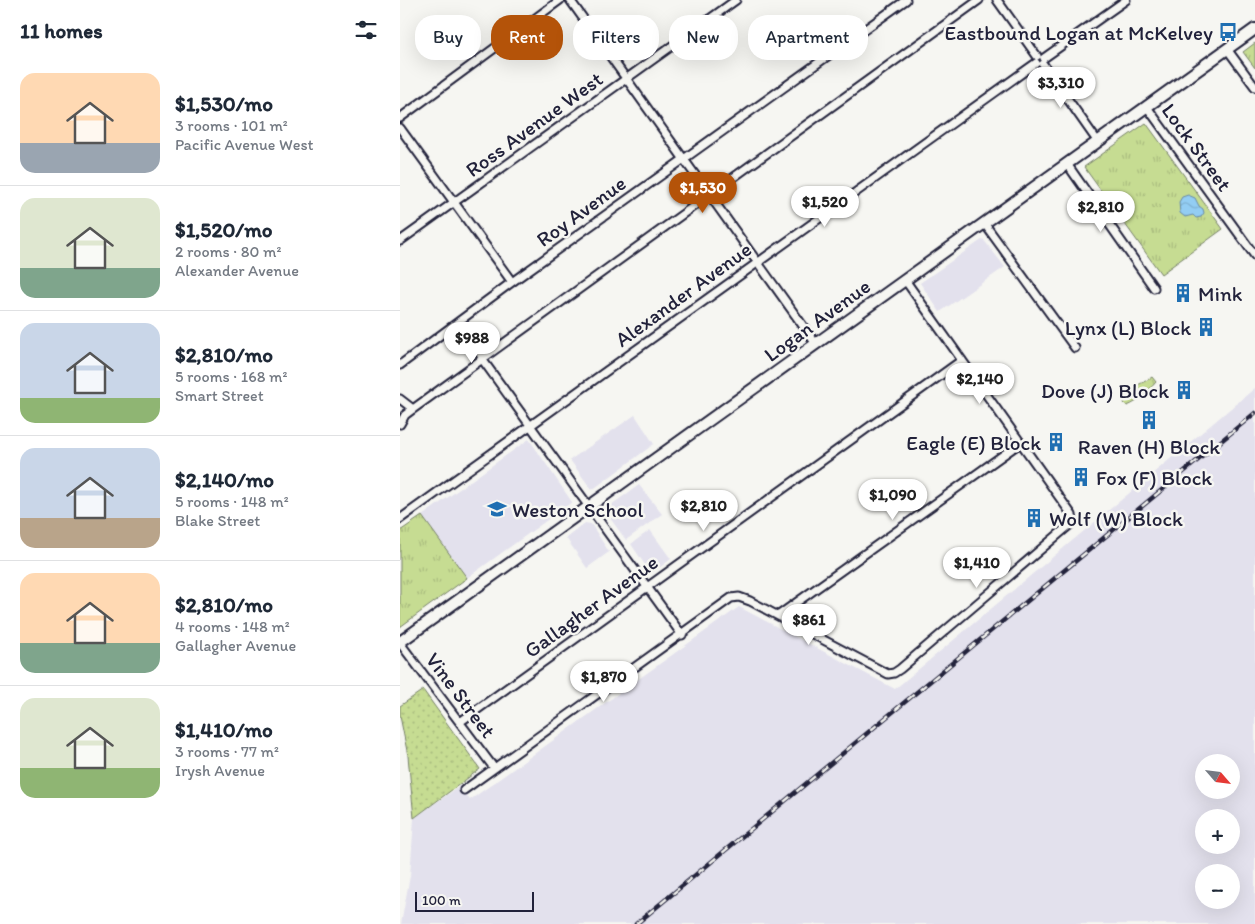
<!DOCTYPE html>
<meta charset="utf-8">
<style>
body{margin:0;font-family:Itim,sans-serif;background:#f6f6f7;color:#1f2937;height:100vh;display:flex;flex-direction:column;font-size:19px;white-space:nowrap}
*{box-sizing:border-box;margin:0}
p{font-size:16px;color:#747a83}
.icon{flex:none;width:28px;height:28px;fill:none;stroke:currentColor;stroke-width:2;stroke-linecap:round;stroke-linejoin:round}
.map{position:relative;flex:1;overflow:hidden}
.panel{display:flex;flex-direction:column;background:#fff;width:400px}
.panel>*{flex:none}
.guide{position:absolute;left:15px;top:15px;width:475px;height:45px;display:flex;gap:10px}
.needle{width:32px;rotate:118deg}
.fabs{position:absolute;left:795px;top:754px;display:grid;gap:10px}
.fabs a{display:grid;place-items:center;width:45px;height:45px;border-radius:50%;background:#fff;box-shadow:0 5px 20px #0002;font-size:25px}
.scale{position:absolute;left:15px;bottom:12px;width:119px;box-sizing:border-box;padding-left:5px;border:2px solid #22223b;border-top:0;font-size:14px;line-height:18px;white-space:nowrap;color:#22223b;-webkit-text-stroke:4px #f6f6f2;paint-order:stroke}
.price{position:absolute;translate:-50% -42px;padding:0 11px;border-radius:18px;background:#fff;color:#222;font-size:16px;line-height:32px;filter:drop-shadow(0 1px 2px #0008)}
.price::after{content:'';position:absolute;left:50%;top:30px;width:15px;height:11px;margin-left:-8px;background:inherit;clip-path:polygon(0 0,100% 0,50% 100%)}
.price.current{background:#b45309;color:#fff}
ul{padding:0;list-style:none}
li{display:flex;align-items:center;gap:15px;height:125px;padding:0 20px}
li+li{border-top:1px solid #e0e1e3}
li span{display:grid;place-items:center;flex:none;width:140px;height:100px;border-radius:15px;color:#555}
li>.icon{margin-inline-start:auto}
span .icon{width:60px;height:60px;fill:#fffc;stroke-width:1}
li b{font-size:21px}
h2{display:flex;justify-content:space-between;align-items:center;height:60px;padding:0 20px;font-size:21px}
.pill{padding:0 18px;border-radius:20px;background:#fff;box-shadow:0 5px 20px #0002;font-size:18px;line-height:45px}
.pill.current{background:#b45309;color:#fff}
main{display:flex;flex:1;min-height:0}
.map>svg:first-child{display:block}
.built{fill:#e3e1ed;fill-rule:evenodd}
.park{fill:url(#park-tufts);stroke:#747f66}
.garden{fill:url(#garden-dots);stroke:#747f66}
.water{fill:url(#water-waves);stroke:#6689a9}
.lines{fill:none;stroke-linecap:round;stroke-linejoin:round}
.street-casing{stroke:#22223b;stroke-width:11}
.secondary-casing{stroke:#22223b;stroke-width:14}
.street{stroke:#f6f6f2;stroke-width:7}
.secondary{stroke:#f6f6f2;stroke-width:10}
.rail-casing{stroke:#22223b;stroke-width:4.5}
.rail{stroke:#f6f6f2;stroke-width:2.5;stroke-dasharray:8;stroke-linecap:butt}
.labels{text-anchor:middle;dominant-baseline:central;stroke-width:5;stroke-linejoin:round;paint-order:stroke}
.poi-label{font-size:21px;fill:#22223b;stroke:#f6f6f2;text-anchor:end}
.street-label{font-size:21px;fill:#22223b;stroke:#f6f6f2}
</style>
<main>
<section class="panel">
<h2>11 homes<svg class="icon" aria-label="filters" viewBox="0 0 24 24"><path d="M4 7h16M4 17h16"/><circle cx="9" cy="7" r="2"/><circle cx="15" cy="17" r="2"/></svg></h2>
<ul>
<li><span style="background:linear-gradient(#ffd9b3 70%,#9aa5b1 0)"><svg class="icon" aria-label="home" viewBox="0 0 24 24"><path d="M3 11l9-7 9 7M6 9v11h12V9"/></svg></span><div><b>$1,530/mo</b><p>3 rooms · 101 m²</p><p>Pacific Avenue West</p></div></li>
<li><span style="background:linear-gradient(#dfe7d0 70%,#7fa58c 0)"><svg class="icon" aria-label="home" viewBox="0 0 24 24"><path d="M3 11l9-7 9 7M6 9v11h12V9"/></svg></span><div><b>$1,520/mo</b><p>2 rooms · 80 m²</p><p>Alexander Avenue</p></div></li>
<li><span style="background:linear-gradient(#c9d6e8 75%,#8fb573 0)"><svg class="icon" aria-label="home" viewBox="0 0 24 24"><path d="M3 11l9-7 9 7M6 9v11h12V9"/></svg></span><div><b>$2,810/mo</b><p>5 rooms · 168 m²</p><p>Smart Street</p></div></li>
<li><span style="background:linear-gradient(#c9d6e8 70%,#b9a48a 0)"><svg class="icon" aria-label="home" viewBox="0 0 24 24"><path d="M3 11l9-7 9 7M6 9v11h12V9"/></svg></span><div><b>$2,140/mo</b><p>5 rooms · 148 m²</p><p>Blake Street</p></div></li>
<li><span style="background:linear-gradient(#ffd9b3 70%,#7fa58c 0)"><svg class="icon" aria-label="home" viewBox="0 0 24 24"><path d="M3 11l9-7 9 7M6 9v11h12V9"/></svg></span><div><b>$2,810/mo</b><p>4 rooms · 148 m²</p><p>Gallagher Avenue</p></div></li>
<li><span style="background:linear-gradient(#dfe7d0 70%,#8fb573 0)"><svg class="icon" aria-label="home" viewBox="0 0 24 24"><path d="M3 11l9-7 9 7M6 9v11h12V9"/></svg></span><div><b>$1,410/mo</b><p>3 rooms · 77 m²</p><p>Irysh Avenue</p></div></li>
</ul>
</section>
<div class="map">
<svg width="855" height="924" viewBox="0 0 855 924">
<defs>
<pattern id="park-tufts" width="24" height="20" patternUnits="userSpaceOnUse" patternTransform="scale(1.25)"><rect width="24" height="20" fill="#c6dc92"/><path d="M3 7l-1-3M5 7V3M7 7l1-3M15 17l-1-3M17 17v-4M19 17l1-3" fill="none" stroke="#aabc7f"/></pattern>
<pattern id="garden-dots" width="8" height="8" patternUnits="userSpaceOnUse" patternTransform="scale(1.25)"><rect width="8" height="8" fill="#c6dc92"/><path d="M2 2h.1M6 6h.1" fill="none" stroke="#aabc7f" stroke-width="1.8" stroke-linecap="round"/></pattern>
<pattern id="water-waves" width="16" height="10" patternUnits="userSpaceOnUse" patternTransform="scale(1.25)"><rect width="16" height="10" fill="#93cdf3"/><path d="M0 5q4-4 8 0t8 0" fill="none" stroke="#7eb0d1"/></pattern>
</defs>
<rect width="100%" height="100%" fill="#f6f6f2"/>
<filter id="ink" filterUnits="userSpaceOnUse"><feTurbulence type="fractalNoise" baseFrequency=".02" numOctaves="2"/><feDisplacementMap in="SourceGraphic" scale="10" xChannelSelector="R" yChannelSelector="G"/><feConvolveMatrix kernelMatrix="1 2 1 2 8 2 1 2 1" color-interpolation-filters="sRGB"/></filter>
<g filter="url(#ink)">
<!-- built -->
<path class="built" d="M583 239 605 267 540 312 520 283Z
M855 388V924H1L10 876 14 818 60 786 70 800 339 607 495 689ZM804 762H831V790H804ZM804 818H831V845H804ZM804 872H831V900H804Z
M235 415 254 444 192 490 170 460Z
M129 439 172 502 67 578 22 516Z
M239 485 262 514 226 540 204 510Z
M185 523 191 524 209 552 187 568 166 538Z
M250 530 271 559 251 574 231 544Z"/>
<!-- park -->
<path class="park" d="M855 43V68L843 52Z
M746 123 823 229 761 274 684 167Z
M752 377 756 382C748 391 739 402 727 406L724 403C728 386 741 385 752 377Z
M22 516 67 578 0 627V531Z"/>
<!-- garden -->
<path class="garden" d="M23 690 80 769 14 818 8 756 0 716V706Z"/>
<!-- water -->
<path class="water" d="M788 195 795 198 799 206 803 209 804 213 801 217 796 218 793 215 785 217 780 213 779 202 782 197Z"/>
<g class="lines">
<!-- street casing -->
<g class="street-casing">
<path id="street" d="M170 0 416 344
M597 0 637 56
M827 49 855 87
M644 58 726 0
M643 64 698 142
M747 107 855 256
M0 118 160 0
M0 128 112 282
M667 164 754 288
M584 223 675 348
M0 241 336 0
M57 323 79 351 82 359 282 635
M0 365 112 282 506 0
M0 399 13 409
M0 424 5 415 13 409 579 0
M0 519 636 63
M379 615 620 443
M0 643 94 768
M60 722 562 360
M64 790 331 598 339 597 350 601 488 674 494 673 500 669 673 522 672 515 505 280"/>
</g>
<!-- secondary casing -->
<g class="secondary-casing">
<path id="secondary" d="M0 642 855 29"/>
</g>
<!-- street -->
<use href="#street" class="street"/>
<!-- secondary -->
<use href="#secondary" class="secondary"/>
<!-- rail casing -->
<g class="rail-casing">
<path id="rail" d="M236 924 855 413"/>
</g>
<!-- rail -->
<use href="#rail" class="rail"/>
</g>
</g>
<!-- icons -->
<defs>
<g id="bus-bare" transform="scale(1.5)"><path d="M-5-6H5V4H4V6H2V4H-2V6H-4V4H-5ZM-3.5-4V0h7V-4ZM-3.5 1.2v1.5H-2V1.2ZM2 1.2v1.5H3.5V1.2Z" fill="#1f6fb2" stroke="#f6f6f2" stroke-width="2.5" paint-order="stroke"/></g>
<g id="building-bare" transform="scale(1.5)"><path d="M-4-6H4V6H1V3H-1V6H-4ZM-2.5-4.3h1.7v1.8h-1.7ZM.8-4.3h1.7v1.8H.8ZM-2.5-1h1.7V.8h-1.7ZM.8-1h1.7V.8H.8Z" fill="#1f6fb2" stroke="#f6f6f2" stroke-width="2.5" paint-order="stroke"/></g>
<g id="school-bare" transform="scale(1.5)"><path d="M0-5L7-2L0 1L-7-2ZM-4 1L0 2.5L4 1V4Q0 6-4 4Z" fill="#1f6fb2" stroke="#f6f6f2" stroke-width="2.5" paint-order="stroke"/></g>
</defs>
<g fill-rule="evenodd">
<use href="#bus-bare" x="828" y="32"/>
<use href="#building-bare" x="783" y="293"/>
<use href="#building-bare" x="806" y="327"/>
<use href="#building-bare" x="784" y="390"/>
<use href="#building-bare" x="749" y="420"/>
<use href="#building-bare" x="656" y="442"/>
<use href="#building-bare" x="681" y="477"/>
<use href="#school-bare" x="97" y="509"/>
<use href="#building-bare" x="634" y="518"/>
</g>
<g class="labels">
<!-- poi labels -->
<g class="poi-label">
<text x="813" y="32">Eastbound Logan at McKelvey</text>
<text x="798" y="293" text-anchor="start">Mink</text>
<text x="791" y="327">Lynx (L) Block</text>
<text x="769" y="390">Dove (J) Block</text>
<text x="641" y="442">Eagle (E) Block</text>
<text x="749" y="446" text-anchor="middle">Raven (H) Block</text>
<text x="696" y="477" text-anchor="start">Fox (F) Block</text>
<text x="112" y="509" text-anchor="start">Weston School</text>
<text x="649" y="518" text-anchor="start">Wolf (W) Block</text>
</g>
<!-- street labels -->
<g class="street-label">
<text transform="translate(134 124) rotate(-36)">Ross Avenue West</text>
<text transform="translate(797 147) rotate(54)">Lock Street</text>
<text transform="translate(181 211) rotate(-36)">Roy Avenue</text>
<text transform="translate(283 294) rotate(-36)">Alexander Avenue</text>
<text transform="translate(417 320) rotate(-36)">Logan Avenue</text>
<text transform="translate(191 606) rotate(-36)">Gallagher Avenue</text>
<text transform="translate(61 695) rotate(53)">Vine Street</text>
</g>
</g>
</svg>
<div class="fabs">
<a><svg class="needle" viewBox="-14 -14 28 28"><path d="M0-13l5 13h-10z" fill="#e53935"/><path d="M0 13l5-13h-10z" fill="#747a83"/></svg></a>
<a>+</a>
<a>−</a>
</div>
<div class="scale">100 m</div>
<b class="price" style="left:661px;top:109px">$3,310</b>
<b class="price current" style="left:303px;top:214px">$1,530</b>
<b class="price" style="left:425px;top:228px">$1,520</b>
<b class="price" style="left:701px;top:233px">$2,810</b>
<b class="price" style="left:72px;top:364px">$988</b>
<b class="price" style="left:580px;top:405px">$2,140</b>
<b class="price" style="left:493px;top:521px">$1,090</b>
<b class="price" style="left:304px;top:532px">$2,810</b>
<b class="price" style="left:577px;top:589px">$1,410</b>
<b class="price" style="left:409px;top:646px">$861</b>
<b class="price" style="left:204px;top:703px">$1,870</b>
<div class="guide">
<a class="pill">Buy</a>
<a class="pill current">Rent</a>
<a class="pill">Filters</a>
<a class="pill">New</a>
<a class="pill">Apartment</a>
</div>
</div>
</main>
